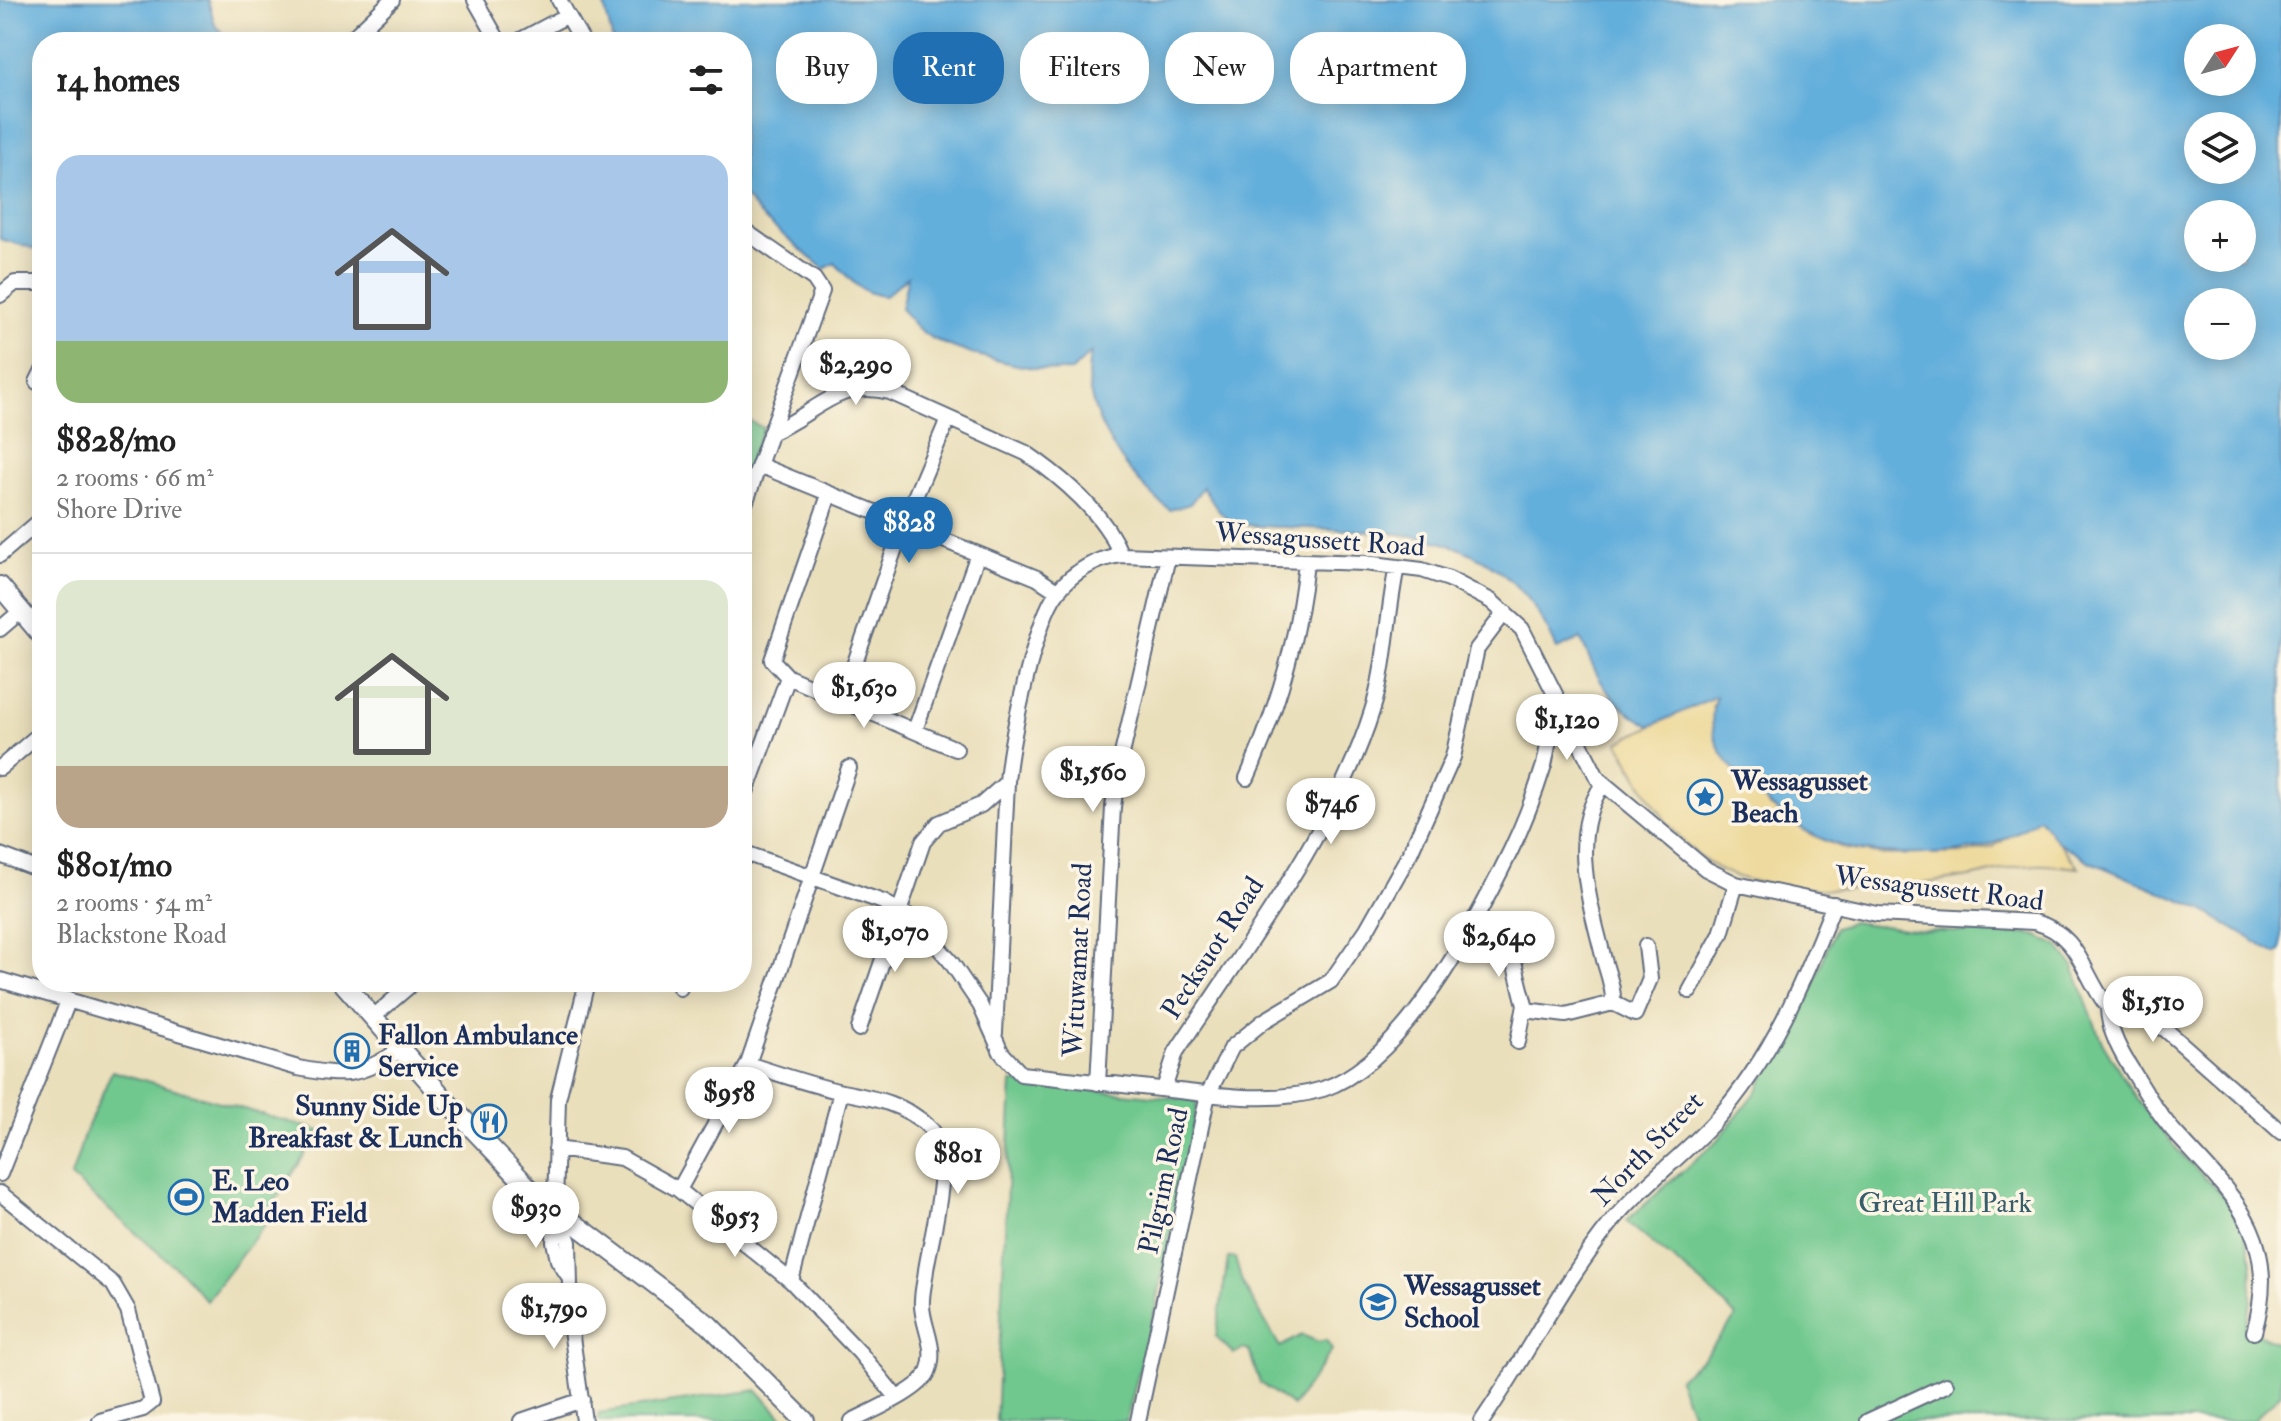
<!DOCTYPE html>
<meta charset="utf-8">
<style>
body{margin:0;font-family:"IM FELL Double Pica",serif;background:#f2f2f2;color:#222;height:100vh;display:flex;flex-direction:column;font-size:30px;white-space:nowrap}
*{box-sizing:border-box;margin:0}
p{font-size:26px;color:#767676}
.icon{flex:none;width:44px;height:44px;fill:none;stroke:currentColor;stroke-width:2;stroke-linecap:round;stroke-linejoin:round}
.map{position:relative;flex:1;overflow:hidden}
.drawer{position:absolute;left:32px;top:32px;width:720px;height:960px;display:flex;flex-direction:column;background:#fff;border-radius:32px;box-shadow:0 4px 20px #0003}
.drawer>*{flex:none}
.top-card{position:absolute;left:776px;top:32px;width:760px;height:72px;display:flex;gap:16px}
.needle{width:52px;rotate:54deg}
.tools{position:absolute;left:2184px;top:24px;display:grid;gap:16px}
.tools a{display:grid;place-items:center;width:72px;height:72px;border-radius:50%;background:#fff;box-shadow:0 4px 20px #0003;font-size:40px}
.price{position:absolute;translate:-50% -68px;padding:0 18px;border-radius:28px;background:#fff;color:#222;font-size:26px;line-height:52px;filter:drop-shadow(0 2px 4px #0008)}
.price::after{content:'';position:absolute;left:50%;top:48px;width:24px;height:18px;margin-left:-12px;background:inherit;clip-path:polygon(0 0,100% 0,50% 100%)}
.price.selected{background:#1f6fb2;color:#fff}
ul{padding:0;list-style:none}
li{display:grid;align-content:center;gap:16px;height:424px;padding:0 24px}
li+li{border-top:2px solid #e0e0e0}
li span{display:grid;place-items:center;height:248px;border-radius:24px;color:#555}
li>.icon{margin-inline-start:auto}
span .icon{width:144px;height:144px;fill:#fffc;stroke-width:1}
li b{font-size:34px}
h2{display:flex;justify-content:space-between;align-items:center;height:96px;padding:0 24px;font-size:34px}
.pill{padding:0 28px;border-radius:32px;background:#fff;box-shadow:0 4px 20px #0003;font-size:28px;line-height:72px}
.pill.selected{background:#1f6fb2;color:#fff}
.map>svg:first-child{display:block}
.green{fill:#70c88e;stroke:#467c76;stroke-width:2}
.sand{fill:#eeda9e;stroke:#84847e;stroke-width:2}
.water{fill:#64afdc;stroke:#406f9d;stroke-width:2;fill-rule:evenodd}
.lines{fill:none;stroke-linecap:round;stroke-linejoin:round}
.minor-casing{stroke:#636d7f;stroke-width:18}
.major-casing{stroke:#636d7f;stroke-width:22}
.minor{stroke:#fff;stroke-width:14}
.major{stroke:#fff;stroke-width:18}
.labels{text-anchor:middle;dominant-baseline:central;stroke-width:7;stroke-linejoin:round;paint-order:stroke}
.street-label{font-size:28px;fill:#1b2f5e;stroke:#fcf5e5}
.poi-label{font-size:28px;font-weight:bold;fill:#1b2f5e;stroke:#fcf5e5;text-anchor:start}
.park-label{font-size:28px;fill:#355d6c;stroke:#fcf5e5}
</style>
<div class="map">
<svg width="2281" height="1421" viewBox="0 0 2281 1421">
<rect width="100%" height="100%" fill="#fcf5e5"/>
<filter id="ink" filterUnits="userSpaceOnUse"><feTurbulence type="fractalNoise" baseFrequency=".0125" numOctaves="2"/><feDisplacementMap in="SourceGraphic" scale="16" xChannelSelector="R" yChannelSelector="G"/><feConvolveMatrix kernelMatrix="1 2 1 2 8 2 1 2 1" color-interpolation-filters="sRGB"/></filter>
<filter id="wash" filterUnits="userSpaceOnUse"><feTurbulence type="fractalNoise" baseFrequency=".006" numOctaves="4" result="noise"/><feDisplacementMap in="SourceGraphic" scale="32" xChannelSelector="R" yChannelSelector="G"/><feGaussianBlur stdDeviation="1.8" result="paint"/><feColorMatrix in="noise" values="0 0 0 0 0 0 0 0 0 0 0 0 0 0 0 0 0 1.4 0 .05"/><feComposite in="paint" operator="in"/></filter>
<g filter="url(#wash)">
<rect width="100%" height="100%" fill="#eadfbb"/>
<!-- green -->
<path class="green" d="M742 417 763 428 742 484Z
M1852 922 1922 931 2025 934 2038 936 2059 947 2073 966 2101 1040 2137 1100 2181 1154 2228 1200 2240 1220 2252 1260 2251 1301 2245 1327 2281 1345V1393L2253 1421H1732L1728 1415 1693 1416 1678 1379 1704 1357 1736 1317C1704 1280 1663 1254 1626 1221L1718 1140 1757 1091 1807 1002 1835 928Z
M112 1071 320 1131 265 1217 266 1223 206 1301 182 1273 71 1177 84 1135Z
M1012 1082 1193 1100 1197 1104 1156 1306 1126 1421H996Z
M1228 1258H1235L1242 1282 1280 1347 1302 1335 1319 1342 1326 1340 1332 1350 1293 1406 1260 1383 1249 1351 1243 1349 1234 1354 1216 1337Z
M757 1390 786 1421H599L598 1413Z"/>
<!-- sand -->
<path class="sand" d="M1717 695 1712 706 1769 806 1810 834 1845 849 1884 855 1968 853 1993 847 2039 817 2079 868C2065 867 2050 864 2036 865 2012 865 1988 874 1964 878 1893 888 1757 906 1698 855 1662 825 1641 782 1618 742Z"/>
<!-- water -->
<path class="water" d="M0 0H208L215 25 231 42H42V251L0 239Z
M603 0H2281V950L2276 954 2201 909 2089 861 2057 841 2039 818C1998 847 1976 852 1925 854 1846 857 1801 839 1745 782 1719 756 1705 731 1716 696L1651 726C1610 705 1597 680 1581 639L1557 649C1501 523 1401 533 1283 527 1266 526 1238 528 1224 516 1215 509 1209 496 1203 487L1190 504 1170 510C1127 478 1076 406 1091 352L1072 371C1038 373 962 354 932 338 918 331 910 320 901 308L908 276 885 296C861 294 850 280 835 263L824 269 763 218 742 194V42H613ZM2198 38H2242V82H2198ZM2198 126H2242V170H2198ZM2242 214V258H2198V214ZM2198 302H2242V346H2198Z"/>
</g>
<g filter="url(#ink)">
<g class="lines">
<!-- minor casing -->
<g class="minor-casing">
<path id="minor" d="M475 0 499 42
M559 0 583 42
M348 42 392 0
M517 42 568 15
M742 229 814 279 822 291 742 512
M0 295 15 283H42
M37 382 42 372
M770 433C816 415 835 378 890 392L1026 453C1061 477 1105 514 1121 555
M759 465 1037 578 1057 591
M829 495 772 660 788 677 956 749
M0 555 42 519
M0 629 21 611
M842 700 903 525 948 419
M915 730 978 554
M0 768 42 732
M1247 778C1278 708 1298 640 1306 563
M1603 784C1567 837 1591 905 1604 960 1608 974 1614 989 1613 1003
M742 803 788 677
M742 852 883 902 914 919 951 962 980 1005 1001 1052 1021 1074C1067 1079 1114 1084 1160 1089 1213 1094 1271 1105 1323 1089 1404 1062 1475 924 1511 850 1524 823 1535 794 1544 765 1549 745 1549 724 1562 708
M0 855 42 871
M1475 918 1500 933 1510 946 1525 1005 1518 1042
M0 980 298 1068C346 1077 358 1077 400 1050
M680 988 682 982
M1690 991 1721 934 1736 884
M1613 1003 1635 1014 1650 979 1646 946
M2108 1007C2108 1031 2122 1055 2135 1075 2148 1097 2161 1118 2178 1136 2235 1198 2281 1238 2254 1332
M1525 1010 1566 1015 1613 1003
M372 1018 414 982
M859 1029 923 842 939 823 981 805 1007 782C1010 743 1035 619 1058 591 1073 572 1097 558 1121 555L1365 563 1422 570 1449 579 1491 601 1522 629 1598 779 1706 869 1736 884 1877 914 2034 922C2081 934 2082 975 2108 1007L2153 1022 2166 1030 2281 1132
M995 1033 1007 782
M748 1064C779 1074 811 1085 842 1092 874 1098 906 1104 930 1128 956 1155 931 1235 926 1270 925 1281 921 1295 922 1306 923 1328 938 1349 928 1372 920 1391 871 1411 852 1421
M1098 1083 1113 807 1118 771 1168 557
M1164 1089 1176 1052C1244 949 1335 829 1372 711 1386 669 1387 612 1397 567
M556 1149 622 1158 679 1190 791 1281 860 1353 896 1397
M0 1174 69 999
M679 1190 748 1064 849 768
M0 1193 113 1284 128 1310 152 1402 143 1409 100 1421
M558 1213 569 1242 571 1330 584 1421
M568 1275 558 1260 554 1242 558 1099 587 982
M791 1281 841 1092
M521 1421 582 1400
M1138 1421 1208 1094 1232 1047 1264 1021 1331 981 1367 929 1410 853 1453 757 1477 649 1505 612
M1482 1421C1527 1356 1561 1285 1611 1223 1642 1185 1682 1157 1715 1121 1772 1058 1803 982 1834 904
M1868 1421 1946 1385"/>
</g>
<!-- major casing -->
<g class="major-casing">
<path id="major" d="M0 586 42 636
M342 982 449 1104 533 1192 709 1325 805 1421"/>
</g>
<!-- minor -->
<use href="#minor" class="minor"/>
<!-- major -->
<use href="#major" class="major"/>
</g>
</g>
<!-- icons -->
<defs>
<g id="sight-ring" transform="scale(1.8)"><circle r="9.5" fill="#fcf5e5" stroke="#1f6fb2" stroke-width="1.5"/><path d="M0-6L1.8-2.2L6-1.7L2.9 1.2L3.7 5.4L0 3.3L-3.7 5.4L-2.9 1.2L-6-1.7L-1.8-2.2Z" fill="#1f6fb2"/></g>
<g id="building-ring" transform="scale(1.8)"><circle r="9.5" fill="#fcf5e5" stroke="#1f6fb2" stroke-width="1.5"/><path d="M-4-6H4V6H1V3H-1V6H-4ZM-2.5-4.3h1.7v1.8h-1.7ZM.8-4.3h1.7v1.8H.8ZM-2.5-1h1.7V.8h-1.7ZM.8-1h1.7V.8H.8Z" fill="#1f6fb2"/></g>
<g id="restaurant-ring" transform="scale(1.8)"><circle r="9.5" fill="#fcf5e5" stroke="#1f6fb2" stroke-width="1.5"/><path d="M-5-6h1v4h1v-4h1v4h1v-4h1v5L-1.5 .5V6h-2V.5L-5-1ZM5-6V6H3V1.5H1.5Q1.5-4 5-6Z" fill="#1f6fb2"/></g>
<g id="stadium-ring" transform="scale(1.8)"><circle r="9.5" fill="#fcf5e5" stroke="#1f6fb2" stroke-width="1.5"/><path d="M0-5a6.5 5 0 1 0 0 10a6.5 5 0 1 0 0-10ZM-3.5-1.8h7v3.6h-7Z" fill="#1f6fb2"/></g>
<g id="school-ring" transform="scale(1.8)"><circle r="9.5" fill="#fcf5e5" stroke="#1f6fb2" stroke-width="1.5"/><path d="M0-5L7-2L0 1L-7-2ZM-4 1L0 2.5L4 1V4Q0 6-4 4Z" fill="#1f6fb2"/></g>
</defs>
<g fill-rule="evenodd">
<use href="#sight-ring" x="1705" y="797"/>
<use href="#building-ring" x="352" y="1051"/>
<use href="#restaurant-ring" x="489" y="1122"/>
<use href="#stadium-ring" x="186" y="1197"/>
<use href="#school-ring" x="1378" y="1302"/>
</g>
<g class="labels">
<!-- street labels -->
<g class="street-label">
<text transform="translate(1320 540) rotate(4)">Wessagussett Road</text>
<text transform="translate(1939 889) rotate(7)">Wessagussett Road</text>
<text transform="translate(1213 948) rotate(-57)">Pecksuot Road</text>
<text transform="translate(1078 960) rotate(-87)">Wituwamat Road</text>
<text transform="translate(1648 1149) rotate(-46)">North Street</text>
<text transform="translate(1164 1181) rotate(-78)">Pilgrim Road</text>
</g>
<!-- poi labels -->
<g class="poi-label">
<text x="1731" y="781">Wessagusset<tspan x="1731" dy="32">Beach</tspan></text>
<text x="378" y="1035">Fallon Ambulance<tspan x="378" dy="32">Service</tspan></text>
<text x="463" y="1106" text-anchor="end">Sunny Side Up<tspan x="463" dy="32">Breakfast &amp; Lunch</tspan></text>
<text x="212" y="1181">E. Leo<tspan x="212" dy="32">Madden Field</tspan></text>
<text x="1404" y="1286">Wessagusset<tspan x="1404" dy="32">School</tspan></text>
</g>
<!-- park labels -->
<g class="park-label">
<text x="1945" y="1203">Great Hill Park</text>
</g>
</g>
</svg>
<div class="tools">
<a><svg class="needle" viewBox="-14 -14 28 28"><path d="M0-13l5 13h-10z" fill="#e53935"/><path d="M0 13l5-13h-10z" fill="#767676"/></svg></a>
<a><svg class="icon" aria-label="layers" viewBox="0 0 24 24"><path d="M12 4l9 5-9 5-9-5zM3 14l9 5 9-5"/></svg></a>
<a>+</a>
<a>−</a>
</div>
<b class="price" style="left:856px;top:407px">$2,290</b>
<b class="price selected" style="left:909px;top:565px">$828</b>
<b class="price" style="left:864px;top:730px">$1,630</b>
<b class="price" style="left:1567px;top:762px">$1,120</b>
<b class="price" style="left:1093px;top:814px">$1,560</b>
<b class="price" style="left:1331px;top:846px">$746</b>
<b class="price" style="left:895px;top:974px">$1,070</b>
<b class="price" style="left:1499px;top:979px">$2,640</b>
<b class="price" style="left:2153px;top:1044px">$1,510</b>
<b class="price" style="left:729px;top:1135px">$958</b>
<b class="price" style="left:958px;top:1196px">$801</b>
<b class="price" style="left:536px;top:1250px">$930</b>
<b class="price" style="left:735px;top:1259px">$953</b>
<b class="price" style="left:554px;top:1351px">$1,790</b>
<div class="top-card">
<a class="pill">Buy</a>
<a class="pill selected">Rent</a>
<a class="pill">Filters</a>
<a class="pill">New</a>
<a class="pill">Apartment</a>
</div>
<section class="drawer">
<h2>14 homes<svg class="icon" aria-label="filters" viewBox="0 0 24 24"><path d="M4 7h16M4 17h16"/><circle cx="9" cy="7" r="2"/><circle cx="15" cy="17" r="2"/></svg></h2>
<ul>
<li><span style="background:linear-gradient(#a9c7e8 75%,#8fb573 0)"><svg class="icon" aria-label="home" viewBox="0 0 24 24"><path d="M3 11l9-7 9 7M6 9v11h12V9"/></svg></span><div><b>$828/mo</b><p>2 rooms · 66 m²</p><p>Shore Drive</p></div></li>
<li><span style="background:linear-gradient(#dfe7d0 75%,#b9a48a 0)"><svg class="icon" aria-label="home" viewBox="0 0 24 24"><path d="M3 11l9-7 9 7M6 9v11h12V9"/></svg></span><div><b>$801/mo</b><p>2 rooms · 54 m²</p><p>Blackstone Road</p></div></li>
</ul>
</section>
</div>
